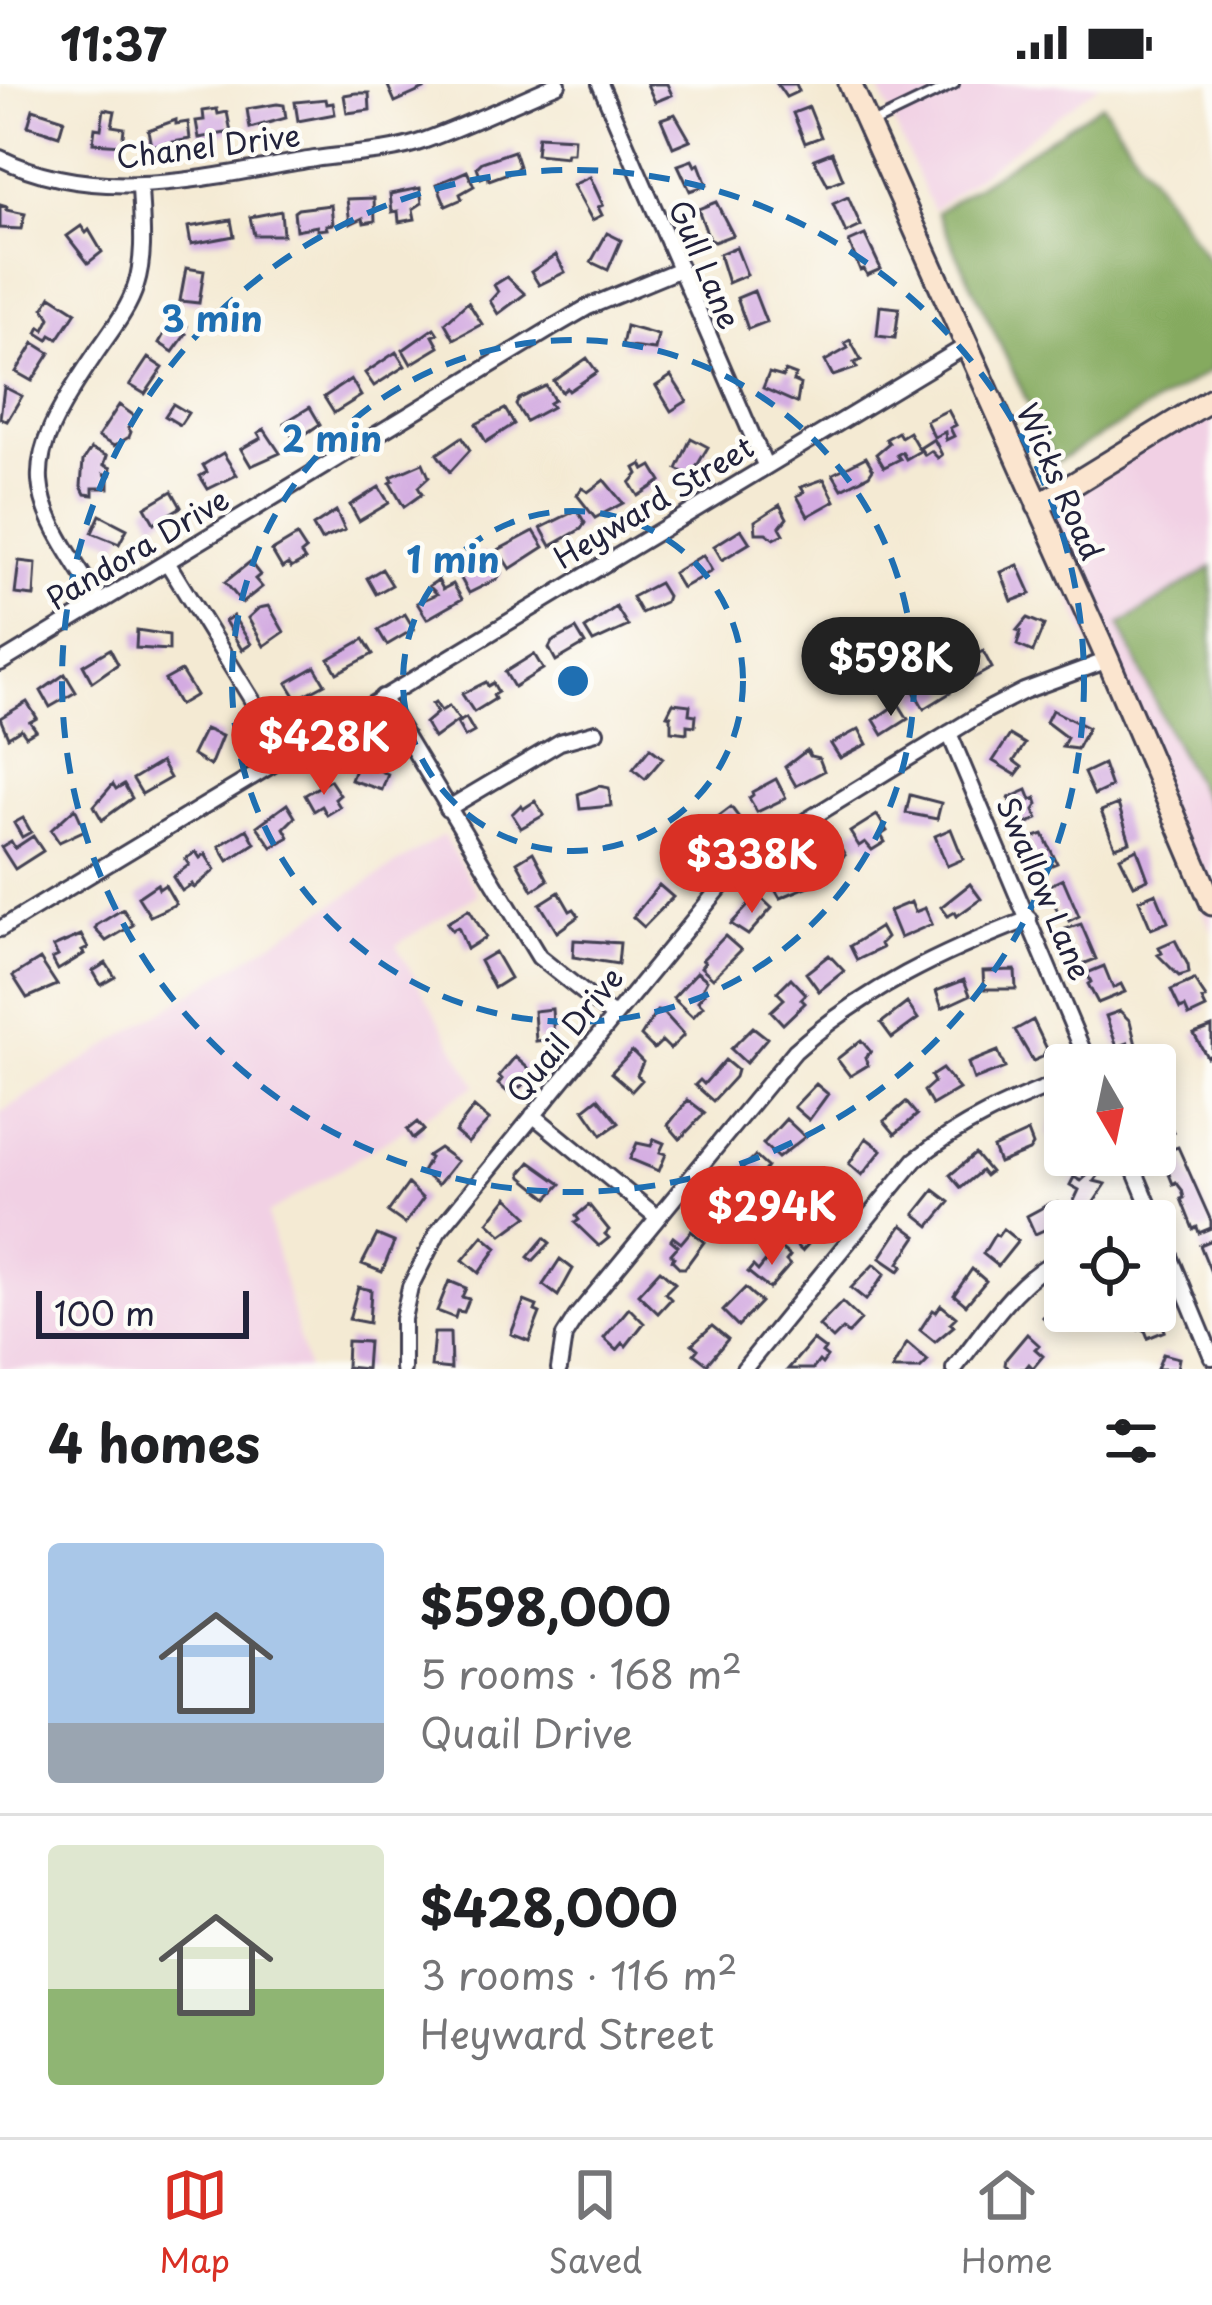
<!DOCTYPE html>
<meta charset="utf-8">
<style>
body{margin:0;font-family:"Playpen Sans",sans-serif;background:#f6f6f6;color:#202124;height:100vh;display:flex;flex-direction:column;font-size:45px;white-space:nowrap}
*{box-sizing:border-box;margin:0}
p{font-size:39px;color:#757577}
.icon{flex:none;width:66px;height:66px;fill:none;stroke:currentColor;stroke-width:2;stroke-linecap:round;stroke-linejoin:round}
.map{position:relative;height:1285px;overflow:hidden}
.sheet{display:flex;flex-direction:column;background:#fff;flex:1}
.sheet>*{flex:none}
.needle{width:78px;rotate:171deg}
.controls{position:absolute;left:1044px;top:960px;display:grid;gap:24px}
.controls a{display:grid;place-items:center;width:132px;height:132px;border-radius:12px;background:#fff;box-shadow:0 6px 18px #0003;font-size:60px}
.scale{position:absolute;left:36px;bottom:30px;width:213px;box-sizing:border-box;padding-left:12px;border:6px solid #22223b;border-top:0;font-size:33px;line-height:42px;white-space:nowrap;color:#22223b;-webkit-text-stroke:9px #fdfcf7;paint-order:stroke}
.price{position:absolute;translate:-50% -102px;padding:0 27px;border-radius:42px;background:#d93025;color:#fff;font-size:39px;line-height:78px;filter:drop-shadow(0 3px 6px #0008)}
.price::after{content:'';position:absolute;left:50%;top:72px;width:36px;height:27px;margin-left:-18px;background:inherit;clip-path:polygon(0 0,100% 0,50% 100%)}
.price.current{background:#222;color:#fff}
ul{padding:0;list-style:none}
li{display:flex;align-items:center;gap:36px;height:300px;padding:0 48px}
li+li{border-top:3px solid #e0e0e0}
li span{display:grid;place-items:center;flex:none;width:336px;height:240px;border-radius:12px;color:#555}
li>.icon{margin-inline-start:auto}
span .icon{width:144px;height:144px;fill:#fffc;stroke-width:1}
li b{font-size:51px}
h2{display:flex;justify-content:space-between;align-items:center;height:144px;padding:0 48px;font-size:51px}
.status{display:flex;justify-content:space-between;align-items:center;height:84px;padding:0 60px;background:#fff;direction:ltr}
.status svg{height:33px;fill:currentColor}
.dock{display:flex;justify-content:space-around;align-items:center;height:168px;border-top:3px solid #e0e0e0;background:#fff;font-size:33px;color:#757577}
.dock a{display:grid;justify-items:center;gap:6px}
.dock .current{color:#d93025}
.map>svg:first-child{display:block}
.built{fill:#f1d0e4}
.forest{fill:#85aa5f;stroke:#54664d;stroke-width:3}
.building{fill:#d3abe1}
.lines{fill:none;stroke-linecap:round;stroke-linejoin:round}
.lane-casing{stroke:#424052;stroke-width:14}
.street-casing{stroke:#424052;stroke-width:20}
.secondary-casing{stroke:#424052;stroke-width:27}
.lane{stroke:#fff;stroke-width:8}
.street{stroke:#fff;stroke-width:14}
.secondary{stroke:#fbe5cf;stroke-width:21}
.ring{fill:none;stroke:#1f6fb2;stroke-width:6;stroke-dasharray:21 15}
.labels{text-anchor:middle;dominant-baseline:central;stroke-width:9;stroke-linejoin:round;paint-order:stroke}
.street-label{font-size:30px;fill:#22223b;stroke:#fdfcf7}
.centre{fill:#1f6fb2;stroke:#fdfcf7;stroke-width:6}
.ring-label{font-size:36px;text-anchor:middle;font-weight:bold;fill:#1f6fb2;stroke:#fdfcf7;stroke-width:9;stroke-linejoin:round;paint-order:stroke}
</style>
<div class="status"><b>11:37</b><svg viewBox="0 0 49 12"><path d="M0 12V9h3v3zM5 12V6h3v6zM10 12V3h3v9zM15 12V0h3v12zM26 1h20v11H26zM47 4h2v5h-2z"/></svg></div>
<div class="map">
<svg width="1212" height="1285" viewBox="0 0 1212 1285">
<rect width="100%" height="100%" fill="#fdfcf7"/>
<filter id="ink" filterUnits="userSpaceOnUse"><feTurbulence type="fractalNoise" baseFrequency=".00833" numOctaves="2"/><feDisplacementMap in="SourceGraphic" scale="24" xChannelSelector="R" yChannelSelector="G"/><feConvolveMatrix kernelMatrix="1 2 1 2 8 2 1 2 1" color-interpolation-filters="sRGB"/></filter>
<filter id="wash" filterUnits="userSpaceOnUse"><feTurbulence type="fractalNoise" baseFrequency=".004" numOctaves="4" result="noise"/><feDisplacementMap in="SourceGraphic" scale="48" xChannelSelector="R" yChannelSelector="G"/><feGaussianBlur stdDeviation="2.7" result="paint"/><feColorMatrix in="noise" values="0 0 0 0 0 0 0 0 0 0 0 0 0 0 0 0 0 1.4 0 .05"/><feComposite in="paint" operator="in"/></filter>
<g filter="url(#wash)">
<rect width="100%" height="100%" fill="#f4ead3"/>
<!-- built -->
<path class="built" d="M877 0H1100L933 126Z
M1212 318V848L1034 428Z
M443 751 478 810 396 861 476 1001 267 1130 307 1285H0V1029Z"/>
<!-- forest -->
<path class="forest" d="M1102 20 1212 182V286L1056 378 937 128Z
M1212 483V729L1170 651 1120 541Z"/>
<g id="blocks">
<!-- building -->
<path class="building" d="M392 0H422L424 5 395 18 388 2Z
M647 0H667L672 11 655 18Z
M777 0H796L799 7 786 13Z
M356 9H369L370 26 347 29 344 11Z
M326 15 327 20 333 19 335 30 298 37 295 18Z
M277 20 284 21 286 34 250 44 247 25Z
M809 23 821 53 805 59 793 29Z
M33 25 64 35 59 52 28 42Z
M104 25 115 27 112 42 124 44 122 61 93 59 95 44 101 45Z
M217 25 218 30 227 28 231 48 199 54 196 37 204 36 203 27Z
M675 30 690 56 673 63 661 35Z
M176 36V40L188 38 190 55 151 62 148 46Z
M538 52 574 54 573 69H567L566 73 536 70Z
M514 67 519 82 514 87 489 96 488 91 481 94 477 83 482 78Z
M832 68 843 95 828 101 814 75Z
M692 76 695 82 699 80 707 101 690 107 678 81Z
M467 87 474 102 460 110 462 115 446 122 437 100Z
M590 93 603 121 598 123 602 131 592 136 573 101Z
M420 104 422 119 413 125 415 135 399 138 398 127 392 128 390 110Z
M848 113 861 142 846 149 833 120Z
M374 114 375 137 364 139 363 134 350 140 347 115Z
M716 118 733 151 714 158 709 155 698 125Z
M0 121 7 123 6 126 25 130 21 145 0 144Z
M331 121 333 140 326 141 327 145 317 146V142L296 146 294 128 298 125Z
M281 127 283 151H254L250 133Z
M231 136 234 152 191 160 188 143Z
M81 142 86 149 89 146 102 168 88 179 67 152Z
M607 149 621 156 608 186 591 178Z
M865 151 881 185 867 191 864 185 860 186 849 158Z
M736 163 747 191 728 199 719 170Z
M556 171 565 188 539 201 531 188Z
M186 184 204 187 199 219 180 217Z
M507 193 525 210 498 230 490 217 498 208 494 201Z
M754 207 766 238 748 245 737 214Z
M51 212 76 228 58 255 51 251 48 256 37 249 40 243 44 246 50 234 44 224Z
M468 218 482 240 454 255 445 239Z
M880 222 899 224 895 254 877 252Z
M173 233 187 242 183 248 186 250 173 268 159 259Z
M626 242 658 251 655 266 622 262Z
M434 244 438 250 433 252 439 263 411 280 403 266Z
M850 256 861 276 854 279 857 284 833 292 825 277 848 264 845 259Z
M34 259 50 269 32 297 16 288Z
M396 268 405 282 374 302 365 289Z
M148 274 163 284 145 310 130 301Z
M587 274 597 288 569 307 567 304 562 308 554 297Z
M785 287 796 291 793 297 800 300 797 319 763 304 769 289 783 293Z
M671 292 687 317 671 327 656 302Z
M351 295 361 312 334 329 324 313Z
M546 302 554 316 549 319 552 323 526 337 516 321 519 315Z
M4 303 22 312 7 337 0 334Z
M173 320 188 329 180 341 165 332Z
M119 321 136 333 128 344 131 348 129 353 114 362 98 353Z
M310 323 320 340 295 357 284 339Z
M505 325 514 340 486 358 476 340Z
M948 326 956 341 950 344 954 352 946 356 945 348 934 353 926 337Z
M264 345 280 369 251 382 241 365 261 354 258 349Z
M898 348 901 353 909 348 920 367 906 375 902 368 897 371 900 375 884 383 876 370 889 359 886 355Z
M462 353 470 366 450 388 437 370Z
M691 354 708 363 691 392 677 385Z
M934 355 942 371 938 374 931 367 925 371 920 364Z
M91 365 107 372 104 381 111 384 110 391 105 390 109 396V404H93V411L85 410 81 402 83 377Z
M223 369 237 391 208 405 200 392 207 388 203 381Z
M866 373 873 385 869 391 842 405 833 390Z
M423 379 429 393 418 403 422 410 404 423 390 399 393 397 391 393Z
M642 380 645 386 652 382 661 397 638 412 630 399 638 390 635 384Z
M824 395 835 417 808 432 797 412 804 408 801 403Z
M604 396 623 419 595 434 577 411 582 404 588 408Z
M379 403 389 419 359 437 350 421Z
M172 407 181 423 154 439 145 423Z
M780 421 787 434 780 443 784 450 774 455 766 449H756L755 437Z
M577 426 585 439 581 445 551 462 541 444Z
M336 427 345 446 321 456 313 442Z
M100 431 127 445 119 460 92 449Z
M741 445 750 459 722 476 714 462Z
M534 447 544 463 510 485 498 466Z
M297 452 306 466 301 470 305 476 291 484 288 480 282 484 272 467Z
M484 468 488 475 492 473 501 489 497 495 469 509 460 493 479 482 475 474Z
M703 471 712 487 682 504 673 489Z
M19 477 36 479 34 512 15 510Z
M250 478 260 491 255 495 262 503 242 519 225 498Z
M1018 481 1031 510 1012 517 1001 488Z
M382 485 392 501 376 510 367 494Z
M438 496 443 505 453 500 462 515 427 535 417 519 437 510 429 502Z
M659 499 667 512 665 518 641 529 632 513Z
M269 522 284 548 264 562 248 534 259 524Z
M616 523 628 542 593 558 585 545Z
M405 530 414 545 387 561 378 546Z
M233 532 251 560 242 566 225 537Z
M1027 534 1044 541 1033 568 1017 561 1021 547 1017 546Z
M576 545 585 560 556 577 549 564 552 558Z
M137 546 169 551V566L136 564Z
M364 555 373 570 337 589 329 575Z
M975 564 978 570 983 567 992 584 964 599 957 587 967 578 962 570Z
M110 565 118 580 92 598 83 581Z
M534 570 543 585 514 603 505 588Z
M315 583 325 600 297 615 287 599Z
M181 587 196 611 179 621 165 596Z
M931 588 934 592 940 589 950 609 924 625 915 609 922 605 917 596Z
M65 590 76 608 50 623 41 607Z
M486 598 488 602 493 599 498 608 493 611 495 615 474 628 462 610Z
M27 618 37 634 30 638 36 646 26 652 21 645 8 653 0 634Z
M435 618 441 627 449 622 459 636 434 654 425 639 437 629 432 620Z
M673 619 690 621 689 630 696 631 695 642 687 641V649L671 647V632L667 631Z
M898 619 908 635 883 651 874 636Z
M1052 626 1088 644 1077 665 1062 663 1067 654 1046 638Z
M466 634 474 648 465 653 457 639Z
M205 645 222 652 210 682 192 671Z
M859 645 867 660 840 674 831 660Z
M1010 651 1025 660 1014 677 1022 683 1016 691 993 677Z
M650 664 663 674 645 695 633 685Z
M807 666 810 672 819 674 824 687 796 702 785 683Z
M358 677 388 690 382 706 351 696Z
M161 678 170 694 142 710 133 695Z
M1103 680 1111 703 1094 711 1084 689Z
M776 695 786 714 757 728 749 714 753 711 752 708Z
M330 696 340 711 335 715 340 723 327 731 322 722 314 727 305 711Z
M113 700 116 705 124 700 132 714 102 736 94 722Z
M599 702 609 704 611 722 580 725 578 710Z
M1027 706 1031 716 1036 714 1038 720 1034 726 1038 735 1021 742 1009 714Z
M910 711 941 719 937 735 906 729Z
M535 717 544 731 521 744 512 730 521 721 523 725Z
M287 720 295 733 284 744 289 753 272 763 257 742Z
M1118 720 1130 758 1115 763 1101 727Z
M731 723 743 739 715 758 703 744Z
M75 724 85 746 59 758 51 746Z
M877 731 887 747 881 751 885 758 872 766 865 758 859 762 850 748Z
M23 734 31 748 22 753 14 739Z
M247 745 255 759 228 777 219 762Z
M951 745 963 775 947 782 935 752Z
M1043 750 1057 779 1040 786 1029 755Z
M33 752 43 767 15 785 1 763 11 757 15 764Z
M837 757 845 771 823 788 812 771Z
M682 759 702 776 682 799 666 786 681 769 676 765Z
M1137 765 1148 795 1134 801 1120 773Z
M196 768 200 774 205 770 215 786 194 804 192 800 182 807 173 793 189 781 185 775Z
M533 768 548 796 533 806 517 778Z
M797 780 809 802 780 814 770 797 791 781Z
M1063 795 1079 832 1069 837 1065 828 1059 831 1048 802Z
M157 800 159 805 165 801 176 820 150 832 138 813Z
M970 800 981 815 957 832 955 828 948 832 941 823Z
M659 801 673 813 644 843 633 833Z
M559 808 570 827 574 825 579 832 557 848 540 820Z
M1156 809 1168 838 1151 845 1139 816Z
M758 811 772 824 748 851 731 840Z
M911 818 915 828 925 824 932 840 900 854 889 827Z
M123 825 133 841 106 857 95 845 97 841Z
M469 825 486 853 467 865 458 843 452 846 447 839Z
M1081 840 1096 875 1083 880 1066 845Z
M880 843 886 854 880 860 882 864 857 876 850 862Z
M81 851 88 864 82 867 84 870 58 886 52 875 58 872 53 863Z
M725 852 741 866 713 894 701 883 705 878 702 876Z
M574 856 620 859 618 880 573 873Z
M1175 856 1188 881 1189 889 1179 892 1158 871 1162 869 1159 863Z
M495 868 510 894 494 904 480 877Z
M829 871 844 887 819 907 806 889Z
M40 875 57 901 27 914 13 892Z
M106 879 115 893 101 901 93 887Z
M1104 882 1113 904 1121 900 1125 908 1098 919 1088 900 1091 898 1087 889Z
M1015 886 1016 905H984L983 887Z
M697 888 707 896 701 907 704 910 698 917 703 922 693 933 673 914Z
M791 894 806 910 801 915 805 919 783 940 771 927 784 915 777 908Z
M964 896 970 911 942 924 936 907Z
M1194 896 1206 914 1202 916 1206 924 1189 932 1185 923 1180 925 1171 906Z
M907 919 918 935 892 954 881 939Z
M552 925 554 955 536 957 534 927Z
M657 927 663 928 684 951 670 965 662 957 654 965 641 952Z
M1120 927 1130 937 1136 961 1130 964 1128 959 1117 963 1106 932Z
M1033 936 1047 965 1042 973 1033 977 1015 946Z
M753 943 767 954 746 979 731 965Z
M1212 943V971L1207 973 1194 950Z
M861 956 871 968 865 973 868 981 850 992 837 975Z
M632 967 643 978 637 991 642 996 632 1007 611 989Z
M998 967 1005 984 974 996 968 979Z
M515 973 530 986 522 995 526 999 510 1010 498 1000 502 995 499 992Z
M725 976 737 986 735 993 713 1017 695 1001 700 996 704 1000Z
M942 985 959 1005 932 1021 924 1007 934 998 931 992Z
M816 1000 828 1010 809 1036 794 1023Z
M598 1014 619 1039 602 1051 584 1025Z
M688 1016 705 1029 680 1055 668 1041Z
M1161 1017 1173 1048 1156 1055 1155 1019Z
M906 1018 917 1031 895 1050 884 1037Z
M474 1023 489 1036 468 1059 455 1048Z
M786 1035 805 1053 778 1074 763 1060Z
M1052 1035 1065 1039V1058L1047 1051Z
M417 1038 424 1046 413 1055 407 1046Z
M1028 1048 1033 1061 1029 1067 999 1079 993 1064Z
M866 1054 882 1066 862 1091 849 1080Z
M654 1055 664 1059 660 1068 666 1070 659 1087 630 1075 637 1059 651 1062Z
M1178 1063 1211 1137V1144L1199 1149 1197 1143 1193 1145 1181 1115 1184 1114 1182 1106 1176 1098 1173 1100 1167 1085 1163 1068Z
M439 1064 457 1077 438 1101 422 1088 430 1074 427 1072Z
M975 1070 990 1088 985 1092 981 1087 961 1104 950 1091Z
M755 1072 767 1083 756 1099 763 1105 754 1114 750 1109 746 1113 732 1095Z
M530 1078 561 1100 548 1114 522 1093 521 1089Z
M832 1088 854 1105 834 1129 819 1117 828 1105 822 1100Z
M1091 1088 1098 1092 1094 1097 1106 1100 1086 1130 1072 1121 1079 1106 1070 1101 1074 1093 1081 1097Z
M408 1100 423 1115 405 1140 388 1128Z
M934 1106 950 1118 930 1142 915 1130Z
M723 1111 738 1124 731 1131 735 1135 719 1148 703 1133Z
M508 1113 528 1132 502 1151 488 1138Z
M1051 1119H1058L1066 1136 1035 1150 1027 1132Z
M589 1121 609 1146 605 1150 609 1154 599 1162 575 1139 579 1136 576 1132Z
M808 1130 824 1143 802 1167 789 1155 797 1142 794 1139 801 1131 805 1134Z
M902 1141 917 1152 899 1179 903 1182 899 1187 880 1174Z
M1003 1145 1018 1157 998 1182 983 1170 995 1150 998 1152Z
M691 1147 704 1158 685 1184H680L672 1176 674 1173 671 1170 678 1162 671 1156 673 1153 681 1159Z
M377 1151 394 1158 382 1188 362 1180Z
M483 1152 497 1164 479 1189 463 1176Z
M544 1154 550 1159 533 1177 528 1173Z
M1212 1156V1191L1200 1161Z
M778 1162 790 1172 786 1177 790 1181 769 1205 748 1188 753 1182 758 1187Z
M560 1175 573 1185 558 1212 543 1201Z
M874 1180 885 1190 866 1216 851 1204Z
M972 1185 986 1197 966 1221 954 1211Z
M660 1186 675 1199 665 1209 671 1215 658 1229 638 1210Z
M449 1197 466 1204 462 1213 469 1215 464 1228 457 1227 455 1234 437 1227Z
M358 1203 371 1206 369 1239 349 1235Z
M745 1204 761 1218 738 1242 723 1227Z
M1062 1210 1065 1227H1082L1074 1237 1068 1232 1057 1245 1043 1233Z
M524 1217 537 1222 535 1227 540 1229 529 1257 511 1250Z
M842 1218 861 1236 848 1250 843 1245 833 1255 819 1242Z
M941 1221 956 1233 950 1239 954 1242 935 1258 920 1246 933 1226 936 1228Z
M629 1224 644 1239 626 1262 623 1259 617 1266 604 1254Z
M1136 1227H1157L1165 1247 1148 1254 1144 1244 1139 1246Z
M712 1242 728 1255 707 1280 694 1270 698 1265 692 1260Z
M434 1249H450L451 1285 431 1283Z
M1027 1250 1039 1261 1035 1265 1043 1272 1033 1284 1029 1280 1025 1285H1010L1005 1281 1006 1275Z
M813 1256 825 1265 822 1269 827 1273 822 1280 819 1277 813 1285H788Z
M347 1257 368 1258 366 1285 346 1283Z
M907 1259 928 1277 920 1285H892Z
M1163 1270 1179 1274 1177 1285H1157Z"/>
</g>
</g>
<g filter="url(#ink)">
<use href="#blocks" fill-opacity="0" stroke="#424052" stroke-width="3"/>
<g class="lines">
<!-- lane casing -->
<g class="lane-casing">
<path id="lane" d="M869 41 954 0"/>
</g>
<!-- street casing -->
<g class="street-casing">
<path id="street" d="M600 0 765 381
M0 74C99 123 211 92 314 75 349 70 390 69 423 57 468 41 513 19 558 0
M167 478 286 671
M100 518C26 406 16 387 94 272 108 251 129 226 136 201 146 169 141 134 140 101
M0 579 552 244 588 223 678 186
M382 613 539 873 612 931
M949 649 1089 981
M447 725 560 658 596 648
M0 845 966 262
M533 1031 657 1133
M1128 1071 1212 1273
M403 1285V1235L410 1203 438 1148 732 789 747 773 987 626 1024 607 1108 576
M559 1285 564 1252 576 1233 795 967C864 905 943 868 1029 835
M744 1285 915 1076C962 1038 1010 1018 1065 996
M954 1285C987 1244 1016 1194 1065 1172"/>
</g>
<!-- secondary casing -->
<g class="secondary-casing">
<path id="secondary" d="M850 0 1108 576 1212 820
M1038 422 1212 315"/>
</g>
<!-- lane -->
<use href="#lane" class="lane"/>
<!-- street -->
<use href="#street" class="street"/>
<!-- secondary -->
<use href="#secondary" class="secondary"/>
</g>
</g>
<!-- distance rings -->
<g class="ring">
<circle cx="573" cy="597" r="170"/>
<circle cx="573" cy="597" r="341"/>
<circle cx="573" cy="597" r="511"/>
</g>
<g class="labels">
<!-- street labels -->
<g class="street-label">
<text transform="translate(208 61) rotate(-7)">Chanel Drive</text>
<text transform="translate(706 180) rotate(67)">Gull Lane</text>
<text transform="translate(1061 397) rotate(66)">Wicks Road</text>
<text transform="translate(653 417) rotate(-31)">Heyward Street</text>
<text transform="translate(137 464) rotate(-31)">Pandora Drive</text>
<text transform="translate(1045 804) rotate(67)">Swallow Lane</text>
<text transform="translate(564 950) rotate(-51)">Quail Drive</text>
</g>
</g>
<circle cx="573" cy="597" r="18" class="centre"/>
<g class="ring-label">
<text x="212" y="248">3 min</text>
<text x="332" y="368">2 min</text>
<text x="453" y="489">1 min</text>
</g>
</svg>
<div class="controls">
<a><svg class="needle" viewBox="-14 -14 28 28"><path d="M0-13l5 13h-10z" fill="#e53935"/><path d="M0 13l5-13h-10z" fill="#757577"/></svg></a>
<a><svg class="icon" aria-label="locate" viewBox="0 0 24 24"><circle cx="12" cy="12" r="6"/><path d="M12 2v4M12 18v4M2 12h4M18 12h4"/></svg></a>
</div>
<div class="scale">100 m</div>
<b class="price current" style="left:891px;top:635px">$598K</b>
<b class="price" style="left:324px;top:714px">$428K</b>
<b class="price" style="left:752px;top:832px">$338K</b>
<b class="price" style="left:772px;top:1184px">$294K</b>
</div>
<section class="sheet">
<h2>4 homes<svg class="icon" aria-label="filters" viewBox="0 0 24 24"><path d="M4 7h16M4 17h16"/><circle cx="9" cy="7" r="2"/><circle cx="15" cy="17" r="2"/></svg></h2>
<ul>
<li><span style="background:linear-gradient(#a9c7e8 75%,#9aa5b1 0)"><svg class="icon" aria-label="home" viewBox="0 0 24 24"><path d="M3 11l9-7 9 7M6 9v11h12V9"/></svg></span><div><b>$598,000</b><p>5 rooms · 168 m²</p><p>Quail Drive</p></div></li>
<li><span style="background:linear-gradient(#dfe7d0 60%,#8fb573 0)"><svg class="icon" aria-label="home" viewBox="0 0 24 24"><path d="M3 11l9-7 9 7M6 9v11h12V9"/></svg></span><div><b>$428,000</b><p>3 rooms · 116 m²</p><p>Heyward Street</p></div></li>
</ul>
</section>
<nav class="dock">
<a class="current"><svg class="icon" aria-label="map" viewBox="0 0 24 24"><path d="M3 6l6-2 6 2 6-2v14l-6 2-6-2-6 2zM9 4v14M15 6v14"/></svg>Map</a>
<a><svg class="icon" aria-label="saved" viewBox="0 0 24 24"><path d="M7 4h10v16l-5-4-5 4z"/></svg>Saved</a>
<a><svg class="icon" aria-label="home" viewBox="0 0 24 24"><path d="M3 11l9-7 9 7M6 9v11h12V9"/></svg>Home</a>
</nav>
